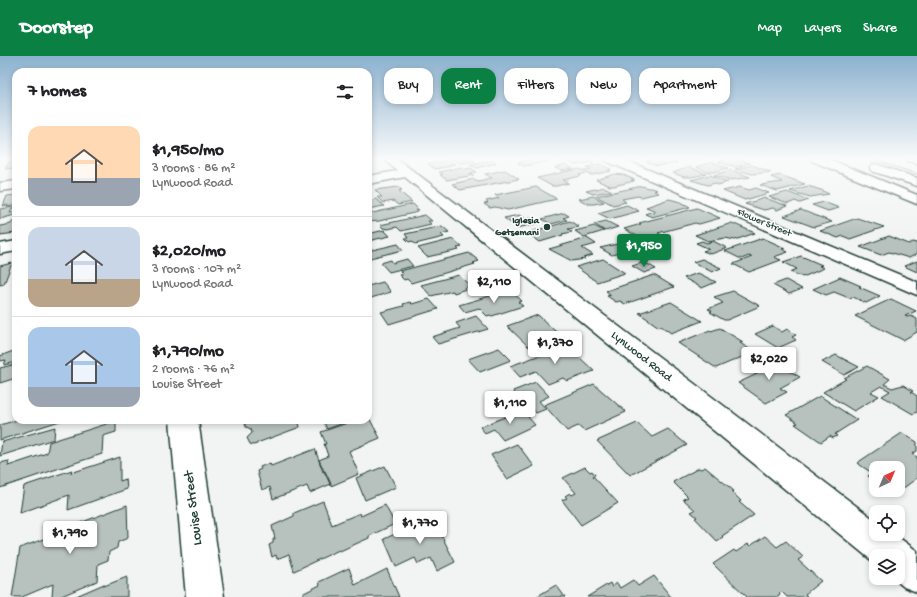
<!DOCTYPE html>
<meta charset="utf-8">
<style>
body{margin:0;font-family:"Gochi Hand",sans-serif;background:#f6f6f6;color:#202124;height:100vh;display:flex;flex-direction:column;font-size:15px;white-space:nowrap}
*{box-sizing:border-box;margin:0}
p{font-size:13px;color:#757577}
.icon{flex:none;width:22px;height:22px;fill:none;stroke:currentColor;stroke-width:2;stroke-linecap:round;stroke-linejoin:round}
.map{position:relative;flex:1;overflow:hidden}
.side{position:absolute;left:12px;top:12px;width:360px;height:356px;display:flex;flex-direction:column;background:#fff;border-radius:12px;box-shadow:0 2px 6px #0003}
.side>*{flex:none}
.hud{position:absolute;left:384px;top:12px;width:380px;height:36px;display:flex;gap:8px}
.needle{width:26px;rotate:44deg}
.fabs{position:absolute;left:869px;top:405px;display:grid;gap:8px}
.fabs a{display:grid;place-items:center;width:36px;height:36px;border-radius:8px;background:#fff;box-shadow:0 2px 6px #0003;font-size:20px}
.price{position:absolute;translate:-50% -34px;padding:0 9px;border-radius:4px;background:#fff;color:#222;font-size:13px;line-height:26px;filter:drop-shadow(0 1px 2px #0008)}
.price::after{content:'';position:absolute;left:50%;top:24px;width:12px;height:9px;margin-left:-6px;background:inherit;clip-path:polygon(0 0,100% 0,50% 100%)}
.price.on{background:#0b8043;color:#fff}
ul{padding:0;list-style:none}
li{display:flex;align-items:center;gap:12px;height:100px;padding:0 16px}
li+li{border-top:1px solid #e0e0e0}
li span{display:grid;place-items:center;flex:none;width:112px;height:80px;border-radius:12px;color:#555}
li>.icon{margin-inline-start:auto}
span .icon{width:48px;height:48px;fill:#fffc;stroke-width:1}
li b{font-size:17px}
h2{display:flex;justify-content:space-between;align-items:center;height:48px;padding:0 16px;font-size:17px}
.chip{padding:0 14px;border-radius:12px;background:#fff;box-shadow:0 2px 6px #0003;font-size:14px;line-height:36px}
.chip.on{background:#0b8043;color:#fff}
header{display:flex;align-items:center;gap:24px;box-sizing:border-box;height:56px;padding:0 20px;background:#0b8043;color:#fff}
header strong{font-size:19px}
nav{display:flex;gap:22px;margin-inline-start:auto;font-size:14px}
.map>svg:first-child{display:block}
.building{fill:#b7c1bd;stroke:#1f3d34}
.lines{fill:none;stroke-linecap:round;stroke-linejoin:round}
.minor-casing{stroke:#1f3d34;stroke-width:3}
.highway-casing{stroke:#1f3d34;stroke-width:3}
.minor{fill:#fff;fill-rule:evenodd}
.highway{fill:#fff;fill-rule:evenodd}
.tram{stroke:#1f3d34;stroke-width:1}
.poi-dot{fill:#1f3d34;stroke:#fff;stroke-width:1.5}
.labels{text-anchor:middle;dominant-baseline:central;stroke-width:3;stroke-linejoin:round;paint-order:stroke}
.far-poi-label{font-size:10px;font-weight:bold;fill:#1f3d34;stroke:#fff;text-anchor:end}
.far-street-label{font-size:10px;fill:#1f3d34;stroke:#fff}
.street-label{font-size:12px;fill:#1f3d34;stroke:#fff}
.near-street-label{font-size:14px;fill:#1f3d34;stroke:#fff}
</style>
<header>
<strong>Doorstep</strong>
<nav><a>Map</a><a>Layers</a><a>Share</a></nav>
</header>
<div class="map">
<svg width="917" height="541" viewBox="0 0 917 541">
<rect width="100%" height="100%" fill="#f2f3f3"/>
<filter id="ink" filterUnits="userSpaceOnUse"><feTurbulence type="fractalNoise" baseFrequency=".025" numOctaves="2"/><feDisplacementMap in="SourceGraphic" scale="8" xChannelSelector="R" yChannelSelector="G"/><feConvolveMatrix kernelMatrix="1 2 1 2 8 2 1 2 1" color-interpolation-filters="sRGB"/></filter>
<g filter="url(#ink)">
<!-- building -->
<path class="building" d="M450 102H471L475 105 461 107Z
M528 102H549L554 104 524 110 518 107 531 103Z
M572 102H584L594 106 575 109 564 103Z
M657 102H664L677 107 657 110 646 106 650 105 647 104Z
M671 102H699L683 105Z
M733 102 750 107 736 111 718 106 725 104 723 103Z
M449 104 455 108 449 109 451 110 435 113 428 108Z
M491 104 496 107 477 112 470 108Z
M16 105V112L5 113 9 106Z
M711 106 728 112 714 116H707L696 111Z
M600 108 611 113 608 114 611 115 592 119 586 117 579 119 581 120 563 124 569 127 556 130H552L537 122 579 113 586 115 585 114 591 113 587 111Z
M565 109 573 113 562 115 555 112Z
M752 109 771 116 752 118 735 113Z
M461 111 465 113 471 112 477 116 470 117 474 119 447 124 440 119 443 118 439 116Z
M689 111 706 118 691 121H684L673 117Z
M505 114 519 123 460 134 452 128 474 123 478 125 492 122 485 118Z
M731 114 750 121 731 124 714 119Z
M615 118 624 119 635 124H631L634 125 614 130H610L596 124Z
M710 119 728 126 718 129 715 127 708 129 691 124Z
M780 119 805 128 777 135 760 129 782 126 771 121Z
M642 130 648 132H651L657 134 654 135 658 137 641 141 638 140 622 143 626 146 613 149 596 140Z
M808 130 821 134 829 138 810 141 790 135Z
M398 131 402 134 399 135 412 146 398 149 393 145 383 147 377 141H382L375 134Z
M536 131 557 143 508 154 495 151 490 152 484 148 488 147 486 145 499 142 495 139Z
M604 131 612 135 593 138 586 135Z
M740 131 749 134 756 132 769 137 745 144 723 135Z
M787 136 809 144 800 147 795 145 788 148 769 141Z
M16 139V149L7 151 8 149 3 150 7 140Z
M593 140 604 146 594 148H588L579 143Z
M765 142 787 150 777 154 773 152 764 154 745 148Z
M376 143 384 150 368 153V145Z
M669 143 681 146 690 151 652 161 645 158 650 156 653 157 656 155 646 151Z
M824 146 839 152 828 155 812 149Z
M413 148 419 154H416L418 156 379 165 368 166V158Z
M627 149 639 155 610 163 598 157Z
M13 151 10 157 16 156 15 159 0 163V153Z
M697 152 720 162 699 168 695 167 658 177 661 179 644 184 624 173 641 168 639 167Z
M801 154 832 166 814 171 784 160Z
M564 157 569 160 563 162 567 164 551 168 542 163Z
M425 159 432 165H428L431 168 414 172 401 175 397 171 388 173 383 172 380 169Z
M519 159 526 163 531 162 539 167 517 172 504 162Z
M857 162 884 171 850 183 843 180 838 182 820 175Z
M16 164V177L0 179V170L11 168 13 165Z
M570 165 579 171 568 173 572 176 562 178 563 179 540 186 530 179 534 178 530 176Z
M606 165 618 171 605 175 594 168Z
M732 167 755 177 735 184 725 182 708 185 695 179Z
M442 170 449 176 441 178 444 181 415 188 412 185 409 186 405 182H408L405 178Z
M594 170 604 175 584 181 575 175Z
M384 174 390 180 368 185V178Z
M889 180 909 188 913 186 917 187V198L909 202 889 196 881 199 860 191Z
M587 182 596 188 582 192 593 199 584 202 585 203 572 205 549 193Z
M763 182 785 192 782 193 788 196 774 201 781 204 749 216 733 208 752 201 749 200 741 203 725 195Z
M453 183 462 191 457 192 459 194 427 201 418 192Z
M702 185 707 187 713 185 727 192 711 198 703 195 709 193 696 187Z
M626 186 636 192 612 199 600 192Z
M398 188 403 194 370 202 368 200V195Z
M469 197 479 205 473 207 475 208 411 227 407 223 404 224 399 219 403 218 400 215Z
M801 200 822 209 819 210 824 212 803 221 790 216 797 213 783 206Z
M407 203 413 210 389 216 381 207 391 204 393 207Z
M603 203 625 217 597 226 576 211Z
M702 203 721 212 712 216 693 206Z
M917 205V216L904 210Z
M644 206 656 213 644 217 632 210Z
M12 207 4 228 0 229V210Z
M698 217 716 226 702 232 684 222Z
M459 219 470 230 464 232 466 233 454 237 453 235 431 240 421 229Z
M654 219 674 231 625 248 620 245 616 246 607 240 611 239 606 235Z
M840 221 861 230 859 231 880 240 866 247 853 241 849 242 834 236 826 239 813 233Z
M786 224 802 233 789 238 773 229Z
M383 226 391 236 371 242 368 237V230Z
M510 234 522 245 518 246 523 250 492 260 490 259 487 260 479 252 465 256 459 249Z
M733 235 760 250 727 264H724L710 256 712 255 708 253 723 247 714 241Z
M429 243 438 253 389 268 381 256 404 250 403 248 410 246 412 248Z
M891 243 916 255 905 260 907 261 911 260 917 263V276L903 284 855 260Z
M671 246 702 265 671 277 661 270 659 271 639 257Z
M538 259 555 275 567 285 555 290 548 284 529 291 507 270Z
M476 260 488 273 438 288 432 281 460 272 456 267Z
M773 270 782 276 787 273 796 279 792 281 796 284 778 292 755 278Z
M720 272 743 286 740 287 754 296 716 312 678 287 710 274 711 275Z
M571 288 579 295 577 296 581 300H578L594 315 567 325 563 322 548 328 536 315 520 321 510 310Z
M499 292 511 304 480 316 468 303Z
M16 294V306L4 309 6 304 0 305V300Z
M836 299 859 311 844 319 822 306Z
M771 304 800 321 780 332 787 336 766 347 738 327 757 318 751 313Z
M16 308V322L0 327V312Z
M867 310 890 323 884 328 892 332 903 329 913 335 911 336 917 340V356L913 358 882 340 890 335 881 330 871 336 879 340 854 355 823 336 846 323 844 322Z
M536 326 549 340 539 345 546 353 536 357 529 349 526 350 513 335Z
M594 328 626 356 584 375 578 370 567 375 544 349Z
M820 340 857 364 835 378 837 380 833 382 830 380 821 386 795 368 798 367 786 359Z
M522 354 535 369 503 384 494 373 485 377 480 371Z
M368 360 380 382 349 395 359 418 331 430 319 404 328 400 324 388H326L321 376 356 364H368Z
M17 364H63L0 384V369Z
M244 364H307L299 367 300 371 257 387V388L253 389 250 388 247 382 252 377 251 373 246 371Z
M323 364H352L327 373Z
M116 365V376L103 380 102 398 0 432V407L9 405 8 410 47 397 49 386Z
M637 367 652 381 668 373 687 389 630 419 597 385Z
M55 371 54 383 0 400 2 386Z
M902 377 917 386V395L912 398 917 401V422L894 439 888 434H898V412H876V426L868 420 872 417 857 407Z
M517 388 534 410 507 423 491 399Z
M315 393 323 416 325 415 331 428 310 437 307 430 273 443 270 431 262 434 257 415 261 413 260 411 270 407 271 410Z
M120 401V425L126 423 127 433 68 454 69 439 20 457 24 430 72 414 71 417Z
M385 410 396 431 365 444 356 422Z
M585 411 590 416 592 415 595 419 593 420 618 447 581 469 562 444 567 442 565 440 570 437 572 439 576 437 563 422Z
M705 411 734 435 732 436 741 445 739 446 754 459 722 480 723 481 717 485 695 462 697 461 691 456 695 454 683 443 688 441 673 426 699 412 701 413Z
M323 445 332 469 360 457 361 460 385 449 395 468 369 480V482L340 495 339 494 294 515 289 498 277 503 276 499 272 501 269 489 273 487V483H275L272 470 294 460V457Z
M127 449 128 482 118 486 117 492 109 496 108 504 98 508 97 525 59 541H52L53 528 22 541H12L20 492 59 477V475Z
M432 461 455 506 437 515 431 502 418 508 415 502 396 511 384 483Z
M765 480 777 491 786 485 803 501 798 504 821 525 805 538 807 540 805 541H787L782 536 779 537 780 539 778 541H747L713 508 734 494 736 496 748 488 750 490Z
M349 512 355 529 387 513 399 541H303L302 538 320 529 319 526Z
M654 520 671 541H587L610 527 612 531 617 527 620 532 633 524 638 530Z
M127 521V541H74L104 528V530Z
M556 529 565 541H536Z"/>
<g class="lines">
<!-- minor casing -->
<g class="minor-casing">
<path id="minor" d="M383 102H396L876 465V478H894L917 495V536L904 531 893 522H898V500H876V508L405 121 368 128V120L397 115Z
M604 102H620L917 226V239L606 105Z
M16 125V133L0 135V127Z
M16 185V195L0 198V188Z
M170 364H198L224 541H186Z"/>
</g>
<!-- highway casing -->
<g class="highway-casing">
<path id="highway" d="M810 102H826L917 139V148L812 105Z
M906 102H917V107L908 105Z
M876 108 917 122V130L872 115 870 112 872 109Z"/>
</g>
<!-- minor -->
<use href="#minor" class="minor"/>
<!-- highway -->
<use href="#highway" class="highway"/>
<!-- tram -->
<path class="tram" d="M869 102 917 118"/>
</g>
</g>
<!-- sky -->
<linearGradient id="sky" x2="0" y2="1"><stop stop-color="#8bb1cf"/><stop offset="0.58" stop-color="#f9fafa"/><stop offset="1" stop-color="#f9fafa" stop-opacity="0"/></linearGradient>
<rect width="917" height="177" fill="url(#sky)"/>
<!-- markers -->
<circle class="poi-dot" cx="547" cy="171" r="4"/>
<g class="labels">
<!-- far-poi labels -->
<g class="far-poi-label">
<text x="539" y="165">Iglesia<tspan x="539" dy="12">Getsemani</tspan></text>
</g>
<!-- far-street labels -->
<g class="far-street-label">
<text transform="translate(764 167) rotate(23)">Flower Street</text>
</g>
<!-- street labels -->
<g class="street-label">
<text transform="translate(641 301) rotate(38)">Lynwood Road</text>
</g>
<!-- near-street labels -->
<g class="near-street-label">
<text transform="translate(194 452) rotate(-97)">Louise Street</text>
</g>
</g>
</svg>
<div class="fabs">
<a><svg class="needle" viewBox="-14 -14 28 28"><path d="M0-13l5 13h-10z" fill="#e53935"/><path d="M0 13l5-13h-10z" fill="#757577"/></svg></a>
<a><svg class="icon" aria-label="locate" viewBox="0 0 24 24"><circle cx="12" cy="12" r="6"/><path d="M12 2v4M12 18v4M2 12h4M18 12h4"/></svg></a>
<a><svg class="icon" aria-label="layers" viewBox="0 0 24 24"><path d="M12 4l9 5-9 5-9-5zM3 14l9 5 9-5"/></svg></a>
</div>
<b class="price on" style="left:644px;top:212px">$1,950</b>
<b class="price" style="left:494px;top:248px">$2,110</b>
<b class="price" style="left:555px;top:309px">$1,370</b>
<b class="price" style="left:769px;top:325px">$2,020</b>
<b class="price" style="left:510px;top:369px">$1,110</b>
<b class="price" style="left:420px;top:489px">$1,770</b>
<b class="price" style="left:70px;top:499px">$1,790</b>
<div class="hud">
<a class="chip">Buy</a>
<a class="chip on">Rent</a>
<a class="chip">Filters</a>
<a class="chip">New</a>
<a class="chip">Apartment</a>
</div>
<section class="side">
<h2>7 homes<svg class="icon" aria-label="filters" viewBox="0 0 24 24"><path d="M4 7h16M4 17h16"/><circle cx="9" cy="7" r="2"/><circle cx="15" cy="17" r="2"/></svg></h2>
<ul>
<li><span style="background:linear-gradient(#ffd9b3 65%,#9aa5b1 0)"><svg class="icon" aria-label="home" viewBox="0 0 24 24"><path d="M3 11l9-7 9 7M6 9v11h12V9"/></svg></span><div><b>$1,950/mo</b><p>3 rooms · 86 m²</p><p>Lynwood Road</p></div></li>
<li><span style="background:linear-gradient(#c9d6e8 65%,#b9a48a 0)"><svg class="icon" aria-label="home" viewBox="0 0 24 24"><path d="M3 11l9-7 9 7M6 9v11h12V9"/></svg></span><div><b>$2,020/mo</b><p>3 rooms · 107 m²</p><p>Lynwood Road</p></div></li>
<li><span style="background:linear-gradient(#a9c7e8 75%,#9aa5b1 0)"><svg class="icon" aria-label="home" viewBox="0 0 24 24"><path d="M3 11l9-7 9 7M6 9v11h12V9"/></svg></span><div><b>$1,790/mo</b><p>2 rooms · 76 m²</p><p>Louise Street</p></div></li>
</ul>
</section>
</div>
